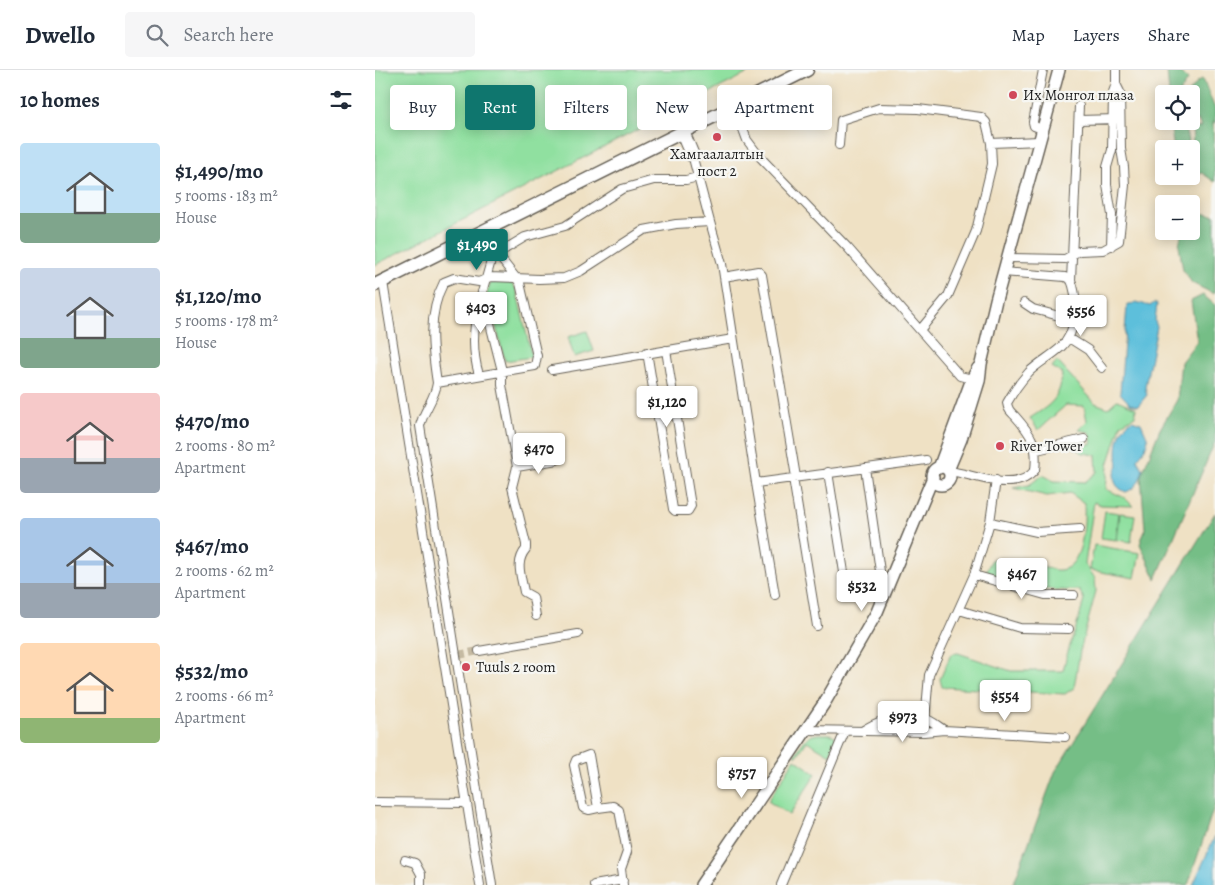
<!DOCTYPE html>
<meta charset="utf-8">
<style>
body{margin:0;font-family:Alegreya,serif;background:#f6f6f7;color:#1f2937;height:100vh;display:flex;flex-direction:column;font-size:19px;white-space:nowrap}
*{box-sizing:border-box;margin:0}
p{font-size:16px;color:#747a83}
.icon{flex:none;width:28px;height:28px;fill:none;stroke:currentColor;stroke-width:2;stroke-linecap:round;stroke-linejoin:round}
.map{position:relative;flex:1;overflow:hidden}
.sheet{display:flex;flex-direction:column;background:#fff;width:375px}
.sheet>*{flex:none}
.guide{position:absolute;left:15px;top:15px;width:475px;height:45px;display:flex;gap:10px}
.tools{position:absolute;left:780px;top:15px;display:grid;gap:10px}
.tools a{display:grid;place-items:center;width:45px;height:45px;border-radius:5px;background:#fff;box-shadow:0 2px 12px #0003;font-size:25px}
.price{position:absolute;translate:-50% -42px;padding:0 11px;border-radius:5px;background:#fff;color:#222;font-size:16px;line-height:32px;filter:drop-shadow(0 1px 2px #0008)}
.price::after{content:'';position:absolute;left:50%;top:30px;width:15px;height:11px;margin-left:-8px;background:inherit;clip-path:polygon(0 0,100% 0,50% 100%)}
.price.selected{background:#0f766e;color:#fff}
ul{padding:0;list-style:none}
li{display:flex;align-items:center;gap:15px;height:125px;padding:0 20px}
li span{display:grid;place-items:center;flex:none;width:140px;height:100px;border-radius:5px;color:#555}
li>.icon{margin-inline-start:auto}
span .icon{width:60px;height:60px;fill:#fffc;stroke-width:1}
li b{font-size:21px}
h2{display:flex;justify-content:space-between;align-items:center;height:60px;padding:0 20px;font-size:21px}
.pill{padding:0 18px;border-radius:5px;background:#fff;box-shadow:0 2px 12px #0003;font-size:18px;line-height:45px}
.pill.selected{background:#0f766e;color:#fff}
header{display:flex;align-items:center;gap:30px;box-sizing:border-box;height:70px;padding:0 25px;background:#fff;border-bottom:1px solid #e0e1e3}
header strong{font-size:24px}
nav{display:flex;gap:28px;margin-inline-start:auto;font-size:18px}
.search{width:350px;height:45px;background:#f6f6f7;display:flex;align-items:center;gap:12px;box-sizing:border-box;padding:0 18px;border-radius:5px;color:#747a83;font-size:19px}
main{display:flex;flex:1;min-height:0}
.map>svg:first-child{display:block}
.green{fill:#90e0a0;stroke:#567e5e}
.forest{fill:#74be86;stroke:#486d51}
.water{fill:#5dbfdb;stroke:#3c6e7c}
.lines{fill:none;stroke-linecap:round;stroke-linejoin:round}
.street-tunnel{stroke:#c5baa2;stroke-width:8;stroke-dasharray:8 4;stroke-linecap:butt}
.street-casing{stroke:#666157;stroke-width:10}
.secondary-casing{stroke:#666157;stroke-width:14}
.primary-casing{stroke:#666157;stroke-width:15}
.street{stroke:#fff;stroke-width:8}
.secondary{stroke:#fff;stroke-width:11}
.primary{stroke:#fff;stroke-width:12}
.poi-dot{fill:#d1495b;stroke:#f6f6f2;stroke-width:2}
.labels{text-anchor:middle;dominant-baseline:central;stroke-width:4.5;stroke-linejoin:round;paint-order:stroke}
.poi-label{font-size:15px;fill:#1c1c1c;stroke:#f6f6f2;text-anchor:start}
</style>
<header>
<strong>Dwello</strong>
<div class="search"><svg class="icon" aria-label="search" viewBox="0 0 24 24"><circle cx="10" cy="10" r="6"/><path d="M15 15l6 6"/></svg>Search here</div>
<nav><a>Map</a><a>Layers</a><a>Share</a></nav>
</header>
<main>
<section class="sheet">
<h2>10 homes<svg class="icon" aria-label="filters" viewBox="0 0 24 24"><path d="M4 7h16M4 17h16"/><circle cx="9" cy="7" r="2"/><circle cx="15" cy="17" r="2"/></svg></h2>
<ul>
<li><span style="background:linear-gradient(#bfe0f5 70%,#7fa58c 0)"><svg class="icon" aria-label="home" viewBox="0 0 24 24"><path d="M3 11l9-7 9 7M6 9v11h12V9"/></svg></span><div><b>$1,490/mo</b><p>5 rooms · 183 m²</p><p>House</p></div></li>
<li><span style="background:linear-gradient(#c9d6e8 70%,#7fa58c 0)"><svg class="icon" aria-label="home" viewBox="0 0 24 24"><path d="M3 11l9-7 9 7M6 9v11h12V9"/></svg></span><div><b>$1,120/mo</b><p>5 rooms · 178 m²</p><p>House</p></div></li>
<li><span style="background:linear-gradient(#f6c9c9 65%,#9aa5b1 0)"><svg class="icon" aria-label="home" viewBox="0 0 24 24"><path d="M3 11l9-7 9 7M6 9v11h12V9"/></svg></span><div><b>$470/mo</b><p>2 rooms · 80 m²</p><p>Apartment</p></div></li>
<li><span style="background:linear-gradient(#a9c7e8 65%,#9aa5b1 0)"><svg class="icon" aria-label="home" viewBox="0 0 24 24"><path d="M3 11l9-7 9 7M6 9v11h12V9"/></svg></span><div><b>$467/mo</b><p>2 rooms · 62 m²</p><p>Apartment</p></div></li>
<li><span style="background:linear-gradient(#ffd9b3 75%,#8fb573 0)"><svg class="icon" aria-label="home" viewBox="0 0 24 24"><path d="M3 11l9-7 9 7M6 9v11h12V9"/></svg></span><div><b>$532/mo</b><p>2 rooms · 66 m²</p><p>Apartment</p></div></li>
</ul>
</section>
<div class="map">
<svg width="840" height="815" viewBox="0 0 840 815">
<rect width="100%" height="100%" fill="#f6f6f2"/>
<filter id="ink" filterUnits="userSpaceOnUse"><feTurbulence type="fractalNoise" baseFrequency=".02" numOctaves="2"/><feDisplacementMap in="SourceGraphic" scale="10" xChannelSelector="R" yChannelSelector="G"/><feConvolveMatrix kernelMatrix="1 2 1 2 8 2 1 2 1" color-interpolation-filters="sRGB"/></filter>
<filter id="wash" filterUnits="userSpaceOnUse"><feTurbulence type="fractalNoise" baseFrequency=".0096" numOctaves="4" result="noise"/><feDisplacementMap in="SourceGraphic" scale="20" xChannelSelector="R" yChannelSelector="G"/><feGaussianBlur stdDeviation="1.12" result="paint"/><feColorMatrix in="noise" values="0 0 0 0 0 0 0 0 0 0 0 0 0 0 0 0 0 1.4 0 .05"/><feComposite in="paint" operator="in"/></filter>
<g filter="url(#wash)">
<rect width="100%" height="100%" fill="#efe1c4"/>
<!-- green -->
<path class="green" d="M0 0H379L0 195Z
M135 212 141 219 157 287 130 291 112 223 116 212Z
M212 261 219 281 199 287 193 267Z
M682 291 720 333 733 338 742 330 761 338 760 346 746 354 733 395 731 419 750 428 758 436 726 435 719 432 710 494 720 508 721 521 705 581 699 618 690 624 567 617 565 609 576 584 583 583 636 601H688C693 576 704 554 709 529L704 520C673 522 642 515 612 506V499L617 489C629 491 639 495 651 498 657 500 664 498 670 498 675 498 680 501 685 500 709 498 710 451 709 433L695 423 672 426 638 418 654 415 668 405 679 411 710 412 722 402 721 385 708 383 696 376 717 374 715 362 704 360 712 351 709 336 691 335 663 360 655 348C675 335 685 330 687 304L677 297Z
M730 441 744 443 741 470 726 468Z
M745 443 760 445 756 472 742 470Z
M719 475 765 483 760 508 715 500Z
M443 664H456L461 667 455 685 432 671 422 686 420 685C426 676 430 665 443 664Z
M420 689 441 704 414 745 393 731Z"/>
<!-- forest -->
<path class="forest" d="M792 0 805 2 813 10 804 24H794Z
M828 9 840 39V53L838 52 840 112 827 103 816 104C816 88 819 74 817 59L826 57 823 50 816 51V24L814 23 823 11Z
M798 51H808L815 79H799L796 60Z
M816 135C824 144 829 144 840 145L839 224 817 213 808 200 804 175 807 161H816Z
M828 225 840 235V372L781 509 765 474 770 459 766 406 785 359 802 330 806 292 822 271 816 231Z
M840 443V734L813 815H638L680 702Z"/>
<!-- water -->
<path class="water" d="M761 232 775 236 779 233 782 234 780 251 782 257 770 317 772 325 763 336 755 334 745 323 752 236Z
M757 350 766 353 773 369 770 379 762 389 768 399C765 410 762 418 751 422 739 417 736 408 743 396 741 379 741 360 757 350Z
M840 766V815H818Z"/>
</g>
<g filter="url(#ink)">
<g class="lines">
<!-- street-tunnel -->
<path class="street-tunnel" d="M83 585 104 581"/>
<!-- street casing -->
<g class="street-casing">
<path id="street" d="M359 35 372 70 384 86 473 178 585 306 597 309
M704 50 742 49
M667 59 659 56 658 52 668 0
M310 61 320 85 318 88 335 152
M305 64 315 87 318 88
M464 75 466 50 504 38 543 39 606 47 611 52 616 73
M104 165 117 187
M736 176 737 145 732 115V97L737 80 738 22 741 14V0
M632 188 690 189 704 181 728 180 744 171 750 115 749 97 746 79 745 22 741 14
M628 202 690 207 696 210
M349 207 383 201 387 205 421 407
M8 212 105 815
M107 222 127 301V315L142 397 137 417 151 474V479C140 492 146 505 149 522L158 527 161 546
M649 233 658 239 699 250
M545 260 573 226 601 161 617 94 616 73 664 71
M694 268 713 280 727 298
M272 282 298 439 300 441H313L316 436 291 280
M177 300 358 269
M104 305C91 261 106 229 117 187L150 167 190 156 247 119 279 110H311L323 107
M62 313 160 296 162 286 145 213 122 184 115 159
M284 347 302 344
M662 380 709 369
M142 397 182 390
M490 398 507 515
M574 401C600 404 640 425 660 400 663 375 657 365 640 346 636 342 633 340 632 333 638 322 646 311 654 302 663 293 675 287 685 278 702 263 704 230 696 210L704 36
M453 402 472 521
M418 408 442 556
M615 452 662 462 705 459
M599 505 670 525H699
M400 525 381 413 551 390
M584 540 645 558 694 559
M104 581 203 564
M431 660 549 662 569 660 690 667
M487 661C505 649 526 643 548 648 555 649 563 656 569 660
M549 662 554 605 599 505 615 452 621 410
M0 732 91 733
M223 738 214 740 208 738 199 695 201 690 214 685 223 738 238 736 244 740 252 782 246 799 248 815
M30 790 40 793 46 804V815
M117 815 45 356C48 341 60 329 62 313 57 280 52 244 69 212L79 208 104 212 115 207 164 209 189 208 206 201 269 160 301 154 335 152 347 194 381 413
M219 815 248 810
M406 815 470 661"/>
</g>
<!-- secondary casing -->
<g class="secondary-casing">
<path id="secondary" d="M557 406a9 9 0 1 1 18 0a9 9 0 1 1-18 0Z
M564 398 597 309 603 298
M573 400 586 369 604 311 606 294 621 230 684 0
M326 815 450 632 502 542 558 407"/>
</g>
<!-- primary casing -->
<g class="primary-casing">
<path id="primary" d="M0 215 432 0"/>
</g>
<!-- street -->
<use href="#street" class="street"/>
<!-- secondary -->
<use href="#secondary" class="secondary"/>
<!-- primary -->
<use href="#primary" class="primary"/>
</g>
</g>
<!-- markers -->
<g class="poi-dot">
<circle cx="638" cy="25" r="5"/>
<circle cx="342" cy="67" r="5"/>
<circle cx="625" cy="376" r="5"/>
<circle cx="91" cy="597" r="5"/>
</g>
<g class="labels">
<!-- poi labels -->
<g class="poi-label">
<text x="648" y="25">Их Монгол плаза</text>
<text x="342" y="84" text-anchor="middle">Хамгаалалтын<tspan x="342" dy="17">пост 2</tspan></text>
<text x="635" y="376">River Tower</text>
<text x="101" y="597">Tuuls 2 room</text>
</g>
</g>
</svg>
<div class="tools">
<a><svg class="icon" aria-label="locate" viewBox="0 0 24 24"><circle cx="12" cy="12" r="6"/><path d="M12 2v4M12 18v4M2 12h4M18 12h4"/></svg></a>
<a>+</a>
<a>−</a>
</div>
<b class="price selected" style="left:102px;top:201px">$1,490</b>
<b class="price" style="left:106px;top:264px">$403</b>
<b class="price" style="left:706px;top:267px">$556</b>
<b class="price" style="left:292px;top:358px">$1,120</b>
<b class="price" style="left:164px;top:405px">$470</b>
<b class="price" style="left:647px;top:530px">$467</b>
<b class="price" style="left:487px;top:542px">$532</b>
<b class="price" style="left:630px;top:652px">$554</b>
<b class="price" style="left:528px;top:673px">$973</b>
<b class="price" style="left:367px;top:729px">$757</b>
<div class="guide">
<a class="pill">Buy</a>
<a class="pill selected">Rent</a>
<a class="pill">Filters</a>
<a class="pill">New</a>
<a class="pill">Apartment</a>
</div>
</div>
</main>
